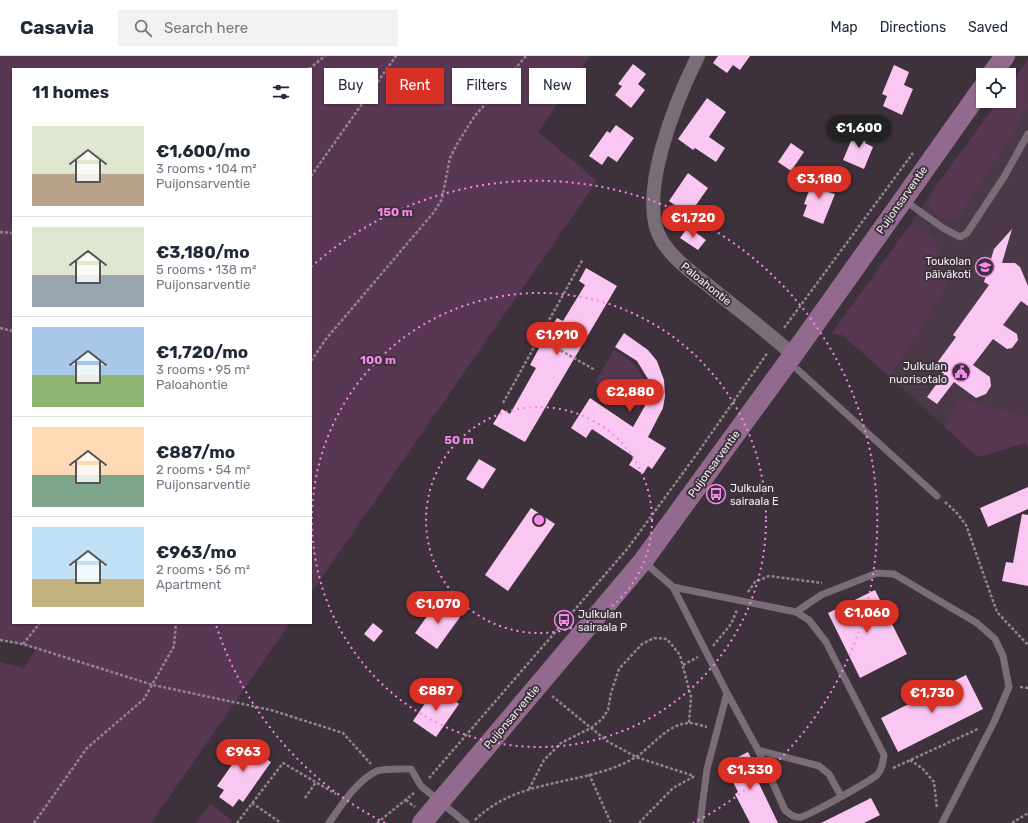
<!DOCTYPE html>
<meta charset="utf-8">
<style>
body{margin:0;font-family:Rubik,sans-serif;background:#f2f2f3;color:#1f2937;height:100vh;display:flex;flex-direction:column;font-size:15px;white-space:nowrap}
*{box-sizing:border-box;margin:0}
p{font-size:13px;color:#747a83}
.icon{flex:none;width:22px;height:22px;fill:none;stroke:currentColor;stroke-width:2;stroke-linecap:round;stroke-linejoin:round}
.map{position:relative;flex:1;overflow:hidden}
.side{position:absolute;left:12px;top:12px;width:300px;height:556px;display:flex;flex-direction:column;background:#fff;border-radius:0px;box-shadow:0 1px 3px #0004}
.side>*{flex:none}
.hud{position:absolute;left:324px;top:12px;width:380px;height:36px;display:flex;gap:8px}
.tools{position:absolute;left:976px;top:12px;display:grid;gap:8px}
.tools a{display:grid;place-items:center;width:40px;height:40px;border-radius:0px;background:#fff;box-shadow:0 1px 3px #0004;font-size:20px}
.price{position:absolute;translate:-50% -34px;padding:0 9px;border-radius:14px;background:#d93025;color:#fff;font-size:13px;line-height:26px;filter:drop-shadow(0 1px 2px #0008)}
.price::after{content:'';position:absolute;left:50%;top:24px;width:12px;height:9px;margin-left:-6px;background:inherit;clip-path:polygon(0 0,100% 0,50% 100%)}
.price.active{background:#222;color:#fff}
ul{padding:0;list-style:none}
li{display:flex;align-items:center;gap:12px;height:100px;padding:0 20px}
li+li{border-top:1px solid #e0e1e3}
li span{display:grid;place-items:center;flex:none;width:112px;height:80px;border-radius:0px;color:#555}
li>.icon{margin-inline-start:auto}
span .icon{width:48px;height:48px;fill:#fffc;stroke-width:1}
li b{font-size:17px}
h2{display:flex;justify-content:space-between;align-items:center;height:48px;padding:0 20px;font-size:17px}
.tag{padding:0 14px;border-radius:0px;background:#fff;box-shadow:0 1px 3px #0004;font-size:14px;line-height:36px}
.tag.active{background:#d93025;color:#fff}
header{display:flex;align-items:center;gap:24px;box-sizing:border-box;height:56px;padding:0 20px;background:#fff;border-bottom:1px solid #e0e1e3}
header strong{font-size:19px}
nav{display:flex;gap:22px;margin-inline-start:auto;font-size:14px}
.search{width:280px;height:36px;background:#f2f2f3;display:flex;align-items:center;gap:10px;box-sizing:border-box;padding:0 14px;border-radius:0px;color:#747a83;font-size:15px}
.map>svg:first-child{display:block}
.built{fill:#4b3948}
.green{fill:#583753}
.building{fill:#fac6f2}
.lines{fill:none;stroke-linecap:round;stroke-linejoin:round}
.path{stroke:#91868f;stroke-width:2.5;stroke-dasharray:3 2;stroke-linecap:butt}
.lane{stroke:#7b6d78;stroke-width:7}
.street{stroke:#7b6d78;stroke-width:14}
.secondary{stroke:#926a8d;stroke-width:20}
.ring{fill:none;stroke:#f888ea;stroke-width:2;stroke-dasharray:2 4}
.labels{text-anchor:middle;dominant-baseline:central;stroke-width:4;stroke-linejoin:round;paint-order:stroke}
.street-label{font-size:11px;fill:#f3ebf2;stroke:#3d313b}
.poi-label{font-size:11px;fill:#f3ebf2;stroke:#3d313b;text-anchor:end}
.centre{fill:#f888ea;stroke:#3d313b;stroke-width:2}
.ring-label{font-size:12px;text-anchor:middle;font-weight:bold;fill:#f888ea;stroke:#3d313b;stroke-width:4;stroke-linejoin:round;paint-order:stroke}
</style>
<header>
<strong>Casavia</strong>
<div class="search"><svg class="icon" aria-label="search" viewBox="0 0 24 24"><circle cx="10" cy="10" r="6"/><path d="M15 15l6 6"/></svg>Search here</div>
<nav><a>Map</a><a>Directions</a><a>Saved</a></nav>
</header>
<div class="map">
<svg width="1028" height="767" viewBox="0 0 1028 767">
<rect width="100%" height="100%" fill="#3d313b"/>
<!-- built -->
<path class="built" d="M1028 22V386L978 401 890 321 947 230 949 216 935 206 930 179 913 165 931 137 928 146 934 155Z"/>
<!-- green -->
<path class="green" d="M0 0H590L538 76 597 125 311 537V13H13V567H290L151 767H0V606L24 612 36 593 0 584Z
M1028 3V52L958 162 950 166 933 155 928 146 931 137 998 45H1009V30Z
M913 165 930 179 939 193 935 206 949 216 947 230 890 321 842 279 831 278Z
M614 294C639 310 652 322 639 353L595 326Z
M959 343 1028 361V391L1025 387 978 401 944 371Z
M210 748 232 764 230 767H196Z"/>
<!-- building -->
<path class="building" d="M718 0H750L740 14 733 9 727 17 713 7Z
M633 8 646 18 638 28 645 34 631 52 615 39 622 30 618 28Z
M894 9 909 16 904 29 913 33 902 59 883 50 887 40 882 38Z
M707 42 726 56 709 81 725 92 716 106 695 92 693 94 678 83Z
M616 69 634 82 617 106 608 100 602 109 589 100 607 75 610 77Z
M857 71 869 76 865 87 873 91 864 113 843 104Z
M791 87 804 96 791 115 778 106Z
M688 117 708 132 689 159 669 145Z
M815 119 831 126 828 136 835 138 823 168 803 160 807 149 804 148Z
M688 171 706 184 698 194 680 182Z
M1012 173 1002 207H1015L1020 211 1028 230V250L1021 245 1003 269 1017 278 1018 284 1012 292 1007 293 993 283 973 309 990 321 991 330 986 338 976 342 954 326 937 348 927 341 944 318 934 311 956 281 953 279 989 229 984 226 994 193Z
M586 212 617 230 525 386 493 368 502 353 510 358 536 312 530 309 538 294 557 262 563 265 585 229 579 225Z
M624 277 648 294 657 305 664 324 665 340 663 352 648 381 666 392 652 413 648 410 643 418 629 409 634 401 592 373 586 382 571 372 590 342 633 371 646 348 648 339V323L637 305 615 291Z
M479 403 496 413 483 433 466 423Z
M1028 431V453L988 471 980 452Z
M531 452 555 468 508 535 485 519Z
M1022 458 1028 459V530L1002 525 1006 506 1013 507Z
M875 534 907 598 860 622 828 557Z
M438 545 460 561 437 593 415 577Z
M373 567 383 575 374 586 364 578Z
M966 619 983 653 898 696 881 662Z
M436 631 459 648 436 681 413 665Z
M253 685 267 695 263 701 271 706 243 746 239 743 233 751 219 741 224 734 217 730 234 706 230 704 242 686 249 690Z
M748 696 756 711 752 713 778 767H750L735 738 738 736 724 708Z
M871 742 880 759 864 767H821Z"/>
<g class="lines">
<!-- path -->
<path class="path" d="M309 13 325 0
M311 120 396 0
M0 176 13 177
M0 272 13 275
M784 272 913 97
M539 282 595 314
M311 305 326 283 434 156 442 143 450 102 457 88 474 61 526 0
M503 347 583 203
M945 446 956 456 966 469 997 556 1028 589
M748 536 755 526 769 520 822 527
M0 584 23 588 153 629 271 654 343 677 371 708
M23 588 40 567
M713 590 731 568 737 554
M683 609 698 601
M1020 631 1028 632
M552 640 607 685 636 701 694 720
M910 704 923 713 934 726 937 752
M893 712 978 673
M589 718 611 767
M429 722 628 492 699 395 768 296
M529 733 544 704 561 687 591 672 602 663 608 654 611 637 619 613 642 588 654 582 667 583 680 599 691 641 689 667
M305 742 316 726
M406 744 415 751
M252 747 281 767
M475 764C519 720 586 731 636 701 653 690 667 668 689 667 695 667 702 670 707 671
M34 767 87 692 144 643 174 590 176 567
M237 767 283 707 336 738
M377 767 414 737
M639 767 673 732 695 720
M1012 767 1028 757"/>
<!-- lane -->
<path class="lane" d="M904 144 943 172 960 181 967 177 1004 121 1028 78
M798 314 937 440
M644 506 673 531 796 556 809 564 826 586 884 699C883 707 882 713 877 719 870 725 810 759 801 761 795 762 789 758 785 754L758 694 727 637
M673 531 727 637 707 713 700 767
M796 556 821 539 877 517 894 518 977 567 995 583 1003 600 1009 631 994 666 942 767
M758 694 819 710 829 718 841 740
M329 767C340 751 358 723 377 715 386 712 401 713 411 713L421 730 466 767"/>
<!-- street -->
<path class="street" d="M698 0C677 42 635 142 662 185 675 206 697 220 715 235 741 256 768 276 793 299"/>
<!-- secondary -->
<path class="secondary" d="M991 19 1005 0
M422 767 643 505 793 299 983 31"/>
</g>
<!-- distance rings -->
<g class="ring">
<circle cx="539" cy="464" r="113"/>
<circle cx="539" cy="464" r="227"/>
<path d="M385 767A340 340 0 0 1 216 569M311 211A340 340 0 1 1 693 767"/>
</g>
<!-- icons -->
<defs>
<g id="school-ring" transform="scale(1)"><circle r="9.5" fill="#3d313b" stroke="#f888ea" stroke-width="1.5"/><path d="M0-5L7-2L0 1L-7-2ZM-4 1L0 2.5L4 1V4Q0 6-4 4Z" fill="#f888ea"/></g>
<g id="civic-ring" transform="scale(1)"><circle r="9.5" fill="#3d313b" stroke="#f888ea" stroke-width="1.5"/><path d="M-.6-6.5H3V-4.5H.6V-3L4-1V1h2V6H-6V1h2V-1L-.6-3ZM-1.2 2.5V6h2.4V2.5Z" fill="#f888ea"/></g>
<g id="bus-ring" transform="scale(1)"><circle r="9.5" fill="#3d313b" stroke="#f888ea" stroke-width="1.5"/><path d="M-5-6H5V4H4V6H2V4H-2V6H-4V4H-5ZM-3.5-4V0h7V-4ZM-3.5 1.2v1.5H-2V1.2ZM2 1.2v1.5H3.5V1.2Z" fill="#f888ea"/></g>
</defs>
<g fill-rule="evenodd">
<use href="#school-ring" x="985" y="211"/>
<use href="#civic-ring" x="961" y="316"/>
<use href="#bus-ring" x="716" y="438"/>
<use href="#bus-ring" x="564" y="564"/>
</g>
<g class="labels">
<!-- street labels -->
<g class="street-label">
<text transform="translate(902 144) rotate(-55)">Puijonsarventie</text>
<text transform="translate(706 228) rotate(39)">Paloahontie</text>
<text transform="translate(714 408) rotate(-54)">Puijonsarventie</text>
<text transform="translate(512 661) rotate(-50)">Puijonsarventie</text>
</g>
<!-- poi labels -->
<g class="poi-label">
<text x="971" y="205">Toukolan<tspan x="971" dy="13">päiväkoti</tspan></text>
<text x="947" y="310">Julkulan<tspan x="947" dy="13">nuorisotalo</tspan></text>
<text x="730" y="432" text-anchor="start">Julkulan<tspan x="730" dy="13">sairaala E</tspan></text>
<text x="578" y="558" text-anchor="start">Julkulan<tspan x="578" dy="13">sairaala P</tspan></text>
</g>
</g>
<circle cx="539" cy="464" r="6" class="centre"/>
<g class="ring-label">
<text x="395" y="160">150 m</text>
<text x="378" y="308">100 m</text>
<text x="459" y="388">50 m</text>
</g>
</svg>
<div class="tools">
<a><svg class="icon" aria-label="locate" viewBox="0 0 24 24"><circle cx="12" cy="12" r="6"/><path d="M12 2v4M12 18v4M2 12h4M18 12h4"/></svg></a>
</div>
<b class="price active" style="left:859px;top:93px">€1,600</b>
<b class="price" style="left:819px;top:144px">€3,180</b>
<b class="price" style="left:693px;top:183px">€1,720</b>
<b class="price" style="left:557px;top:300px">€1,910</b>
<b class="price" style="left:630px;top:357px">€2,880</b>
<b class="price" style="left:438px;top:569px">€1,070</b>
<b class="price" style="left:867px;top:578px">€1,060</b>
<b class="price" style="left:436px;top:656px">€887</b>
<b class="price" style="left:932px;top:658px">€1,730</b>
<b class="price" style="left:243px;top:717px">€963</b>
<b class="price" style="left:750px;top:735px">€1,330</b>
<div class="hud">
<a class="tag">Buy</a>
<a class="tag active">Rent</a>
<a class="tag">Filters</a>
<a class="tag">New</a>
</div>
<section class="side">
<h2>11 homes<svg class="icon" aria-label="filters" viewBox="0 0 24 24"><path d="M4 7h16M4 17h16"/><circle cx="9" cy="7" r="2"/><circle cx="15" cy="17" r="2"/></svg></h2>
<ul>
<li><span style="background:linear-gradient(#dfe7d0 60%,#b9a48a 0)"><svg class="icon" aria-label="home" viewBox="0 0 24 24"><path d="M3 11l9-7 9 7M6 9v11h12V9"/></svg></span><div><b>€1,600/mo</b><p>3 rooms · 104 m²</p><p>Puijonsarventie</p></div></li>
<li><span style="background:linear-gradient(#dfe7d0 60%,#9aa5b1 0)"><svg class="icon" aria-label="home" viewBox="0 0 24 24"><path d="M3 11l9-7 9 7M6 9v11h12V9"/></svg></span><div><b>€3,180/mo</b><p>5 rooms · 138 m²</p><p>Puijonsarventie</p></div></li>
<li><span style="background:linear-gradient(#a9c7e8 60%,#8fb573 0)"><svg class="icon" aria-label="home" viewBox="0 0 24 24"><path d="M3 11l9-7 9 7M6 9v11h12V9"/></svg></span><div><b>€1,720/mo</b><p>3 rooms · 95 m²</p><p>Paloahontie</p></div></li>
<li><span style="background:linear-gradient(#ffd9b3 60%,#7fa58c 0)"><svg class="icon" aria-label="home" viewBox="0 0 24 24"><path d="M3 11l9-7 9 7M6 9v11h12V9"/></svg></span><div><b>€887/mo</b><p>2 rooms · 54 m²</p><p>Puijonsarventie</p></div></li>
<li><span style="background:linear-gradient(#bfe0f5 65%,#c2b280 0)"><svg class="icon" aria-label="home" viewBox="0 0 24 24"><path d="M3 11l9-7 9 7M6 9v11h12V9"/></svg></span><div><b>€963/mo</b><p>2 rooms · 56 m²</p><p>Apartment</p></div></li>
</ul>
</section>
</div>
